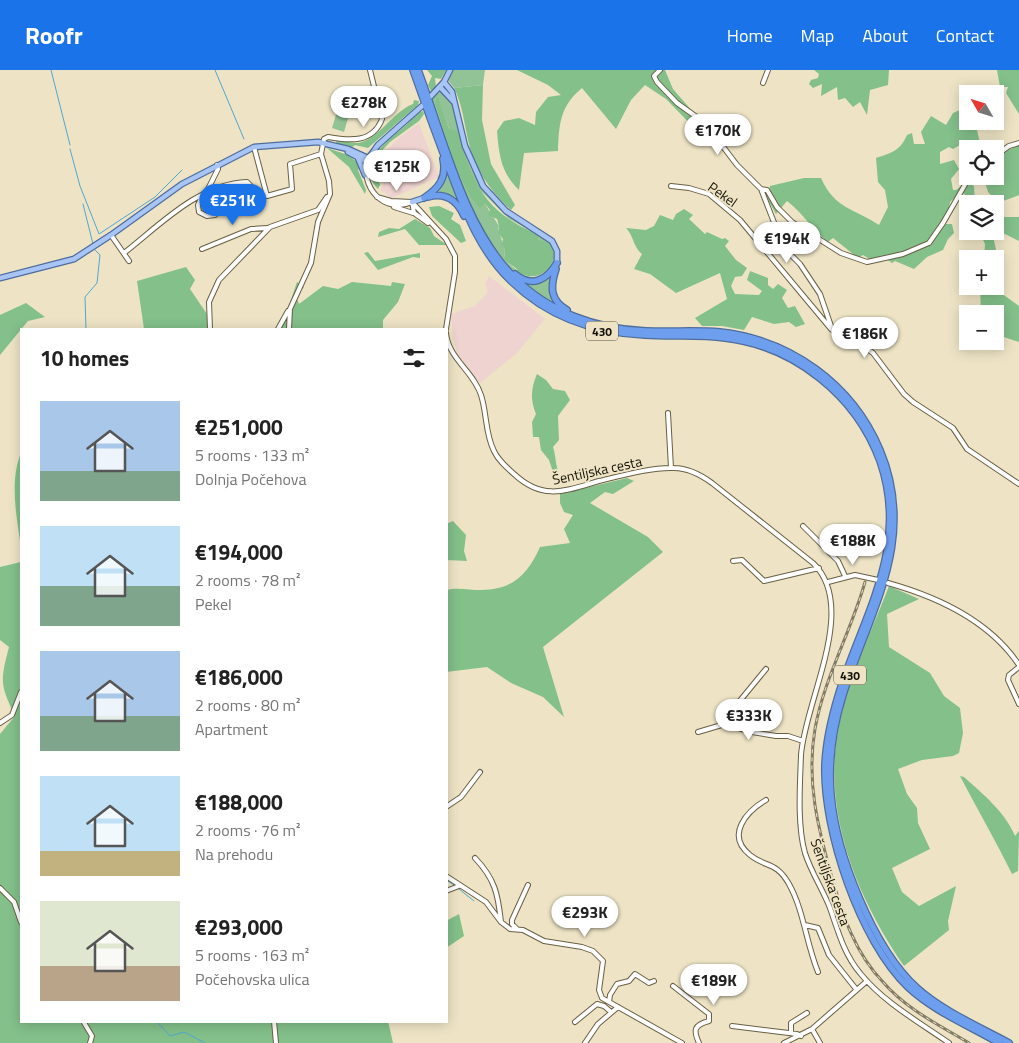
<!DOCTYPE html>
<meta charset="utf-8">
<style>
body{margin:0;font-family:"Titillium Web",sans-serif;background:#f6f6f6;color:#222;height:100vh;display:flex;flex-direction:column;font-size:19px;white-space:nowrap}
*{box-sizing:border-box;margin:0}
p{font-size:16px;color:#767676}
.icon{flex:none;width:28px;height:28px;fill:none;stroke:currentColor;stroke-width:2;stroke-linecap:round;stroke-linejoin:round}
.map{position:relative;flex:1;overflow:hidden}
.details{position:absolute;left:20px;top:258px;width:428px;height:695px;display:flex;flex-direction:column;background:#fff;border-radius:0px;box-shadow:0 2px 12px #0003}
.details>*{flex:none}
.needle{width:32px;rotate:309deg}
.fabs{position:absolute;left:959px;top:15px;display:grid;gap:10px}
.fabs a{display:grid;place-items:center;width:45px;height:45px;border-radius:0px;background:#fff;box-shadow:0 2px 12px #0003;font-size:25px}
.price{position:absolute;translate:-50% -42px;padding:0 11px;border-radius:18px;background:#fff;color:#222;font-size:16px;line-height:32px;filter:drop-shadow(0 1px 2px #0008)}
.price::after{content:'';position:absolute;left:50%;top:30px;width:15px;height:11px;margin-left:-8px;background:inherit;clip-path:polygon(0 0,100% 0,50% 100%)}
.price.active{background:#1a73e8;color:#fff}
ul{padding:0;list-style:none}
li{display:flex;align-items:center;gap:15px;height:125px;padding:0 20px}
li span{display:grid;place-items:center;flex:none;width:140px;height:100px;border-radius:0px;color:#555}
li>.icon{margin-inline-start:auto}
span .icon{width:60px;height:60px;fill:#fffc;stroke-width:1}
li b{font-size:21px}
h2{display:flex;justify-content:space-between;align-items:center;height:60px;padding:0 20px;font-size:21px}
header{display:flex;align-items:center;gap:30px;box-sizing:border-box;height:70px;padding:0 25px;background:#1a73e8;color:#fff}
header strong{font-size:24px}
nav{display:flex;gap:28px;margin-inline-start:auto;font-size:18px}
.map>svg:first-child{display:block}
.commercial{fill:#eed3d0}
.green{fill:#92c396;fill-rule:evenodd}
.forest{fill:#83c08a}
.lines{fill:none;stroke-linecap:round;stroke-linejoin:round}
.stream{stroke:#51a7ce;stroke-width:1}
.minor-casing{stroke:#685f44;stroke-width:6}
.major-casing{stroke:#4e6d9d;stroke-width:7}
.highway-casing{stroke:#4e6d9d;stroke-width:8}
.minor{stroke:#fff;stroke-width:4}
.major{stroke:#a8c5f5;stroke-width:4.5}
.highway{stroke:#6e9eee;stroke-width:5.5}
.rail-casing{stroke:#827b66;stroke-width:3}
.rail{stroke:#eee4c5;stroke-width:1;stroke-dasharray:4;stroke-linecap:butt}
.labels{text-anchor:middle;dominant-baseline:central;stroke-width:4;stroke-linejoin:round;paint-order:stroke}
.shield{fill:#eee4c5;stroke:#55503f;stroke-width:1}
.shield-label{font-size:12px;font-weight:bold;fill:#141106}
.street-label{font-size:14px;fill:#141106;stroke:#eee4c5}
</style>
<header>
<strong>Roofr</strong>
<nav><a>Home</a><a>Map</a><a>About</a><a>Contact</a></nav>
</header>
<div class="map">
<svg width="1019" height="973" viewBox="0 0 1019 973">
<rect width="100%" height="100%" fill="#eee4c5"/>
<!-- commercial -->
<path class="commercial" d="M419 53 439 107 390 129 384 121 381 122V117L384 115 377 89 400 67Z
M489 206 545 249 516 284 480 313 457 284 453 268 451 244 475 236 488 222 485 214Z"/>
<!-- green -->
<path class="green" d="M452 0H485L483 15 454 18 448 10Z
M441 21C445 24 449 28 452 32 459 43 461 69 465 83 471 102 481 118 494 132 515 156 576 166 546 206L531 210C527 208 521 207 517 204 481 182 448 78 434 37L432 29ZM438 27 449 59 460 71 467 96 479 119 508 148 539 166 538 169 552 178C554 191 545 213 527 206 519 203 511 195 504 190L505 179 498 159 499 156 485 134 482 136C457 106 446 69 434 32Z
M338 38 350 41 344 62 332 58Z
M446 98 459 134 433 125Z
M553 202 552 206 558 237 538 224 520 210 543 211Z"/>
<!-- forest -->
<path class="forest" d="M427 0H446L441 9 435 8 436 17 431 21 428 15 432 6Z
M517 0H665L673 19 706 57 705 69 666 29 645 15 631 30 616 59 582 18C560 36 559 54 558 81L524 83 519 120C501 103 499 85 497 61L504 51 519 48 535 55 536 42 548 27 561 25 548 15Z
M814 0H889L888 15 870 20 867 45 860 32 853 37 845 28 838 30 837 17 821 26 822 14 813 18 809 14 811 10 818 8 819 4Z
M997 0H1019V44L1006 23 1008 17H1000Z
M483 15 482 50 491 94 515 135 511 140C492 123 475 100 469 74 464 54 463 36 454 18Z
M438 26 449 59 457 61C468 97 477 129 512 151 520 157 530 160 539 166L538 169C541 171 547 172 549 174 564 187 541 219 517 201V199L504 190 505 179 502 174 503 169 498 163 499 156 497 149 488 145 490 140 485 134 480 138C461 121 443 58 434 32Z
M414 30 419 31 418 35 368 78 355 75 351 78 336 73 337 70C343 70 350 73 356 73 376 73 393 41 413 34Z
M964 38 967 44 968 51H972L977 60 980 73 967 81 962 74 953 79 949 77 940 82V94L954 90 959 99 951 109 953 120H956L966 112 974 116 975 133 986 134H969V130L962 121 950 132 948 146 945 151 946 154H952L954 163 948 169 943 180 927 187 914 199 895 191 892 193 882 186 871 190 863 185 858 188 833 168 828 172C812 160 803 143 787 131L776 144 767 128 770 116 804 108H821C835 139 853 138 879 155L888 137 885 120 878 112 876 88C891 83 900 81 907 65L912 63 914 74H925L921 62 931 46 946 55 953 43Z
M423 41 424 44 419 51 390 72 375 88 377 106 380 115 378 119C354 94 388 71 405 56 411 51 415 43 423 41Z
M1019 74V125L998 133 988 122 983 106H995V88Z
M327 78 348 85 361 95 358 100 366 120 365 124 349 97Z
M439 136 454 143 451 149 460 155 466 171 461 173 432 146 429 137Z
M684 139 693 145 689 149 705 164 707 162 722 169 725 168 729 171 725 176 736 190 747 198 742 206 735 207 731 216 735 224 759 225 762 221 747 210 750 201 768 208V215L773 219 778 214 787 220 782 228 788 238 795 236 805 254 796 257 789 252 774 254 752 247 744 260 722 256H702L695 248 727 229 720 203 676 223 650 204 634 199 642 184C633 177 634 166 626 158L646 160 654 156 660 145 673 150 676 144Z
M995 147H1019V171L995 159Z
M415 149 430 158 434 166 447 175H419L405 159 378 167 379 162 389 158 399 159Z
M979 161H992L996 180 1001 182V223L1019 236V272L995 264V244H981L980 216H995V189H984L985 174Z
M368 182 375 191 420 183V188L413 187 378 200 364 183Z
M186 197 195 210 190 219 207 244 208 259H144L137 211Z
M297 212 304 217 296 226 299 234 323 216 338 219 352 212 391 216 392 212 405 214 398 232 383 250V259H281Z
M26 233 45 247 28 251 0 285V245Z
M537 304 546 310 553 319 565 321 570 330 558 346 559 370 553 377C556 386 555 394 559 402H553L549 390 541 380 539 367H533L532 352 536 344C530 330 531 318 537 304Z
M21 383V478C17 448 9 412 21 383Z
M627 408 634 411 613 424 605 422 590 433 648 467 663 482 543 577 564 647 543 627 511 613 487 597 446 602V520C457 517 470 520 481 520 513 520 528 504 540 477L570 473 564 459 573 445 564 442 560 433V424Z
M453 451 466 465 464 481 467 491 446 490V454Z
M21 492V951H388L393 973H0V664L15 646C0 614 0 612 9 577L0 570V497Z
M889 516 919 529 887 544 889 577 930 603 944 626 960 638 963 663 959 683 953 686 922 690 898 699 907 724 917 738 918 753 930 779 892 798 902 822 919 836 956 816 948 851 949 860 904 896C859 831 824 748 837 667 845 615 870 565 889 516Z
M960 706 964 707C983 724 1005 742 1015 766L1019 761 1018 801 1012 804C996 771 977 739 960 706Z
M459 844 464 866 446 878V851Z"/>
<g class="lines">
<!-- stream -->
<path class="stream" d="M51 0 70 75
M215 0 244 69
M70 79 80 116 99 164 155 127 182 100
M83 134 93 174
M86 259 85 227 97 213 100 185 95 180
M446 810 456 816
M459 819 474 831
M151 951 157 952 170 966 184 962 205 973"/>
<!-- minor casing -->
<g class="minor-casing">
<path id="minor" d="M660 0 654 6 657 12 677 33 705 53 737 95 761 119 782 173 787 181 800 194 820 224 832 259
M763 13 768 0
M254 77 267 126 292 119 290 94 321 84
M995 86 1009 76 1019 73
M368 89C359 116 384 145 412 132
M671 116 689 118 709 124 740 150 831 259 841 266 852 268 873 283 904 324 913 332 953 358 967 379 1019 414
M223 118 229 136
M761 119 767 120 777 137 792 152 841 183 867 192 903 184 929 173 943 153 970 106
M206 123 218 99 217 95
M203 124 198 135 199 142 207 146 215 145
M377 127 391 131 412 132 446 169 455 186V202L446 259
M412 132 414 143 428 153
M394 137 413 143
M111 165 129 191
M202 179 251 159 268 158
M124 183C160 155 198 114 247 112L250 115 254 130
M210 259 209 232 219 210 270 157 318 140 327 127
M278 259 288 241
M289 259 290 239 311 193 318 152 330 124 329 111 321 84 324 69 328 67C350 71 373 73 382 49L370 0
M446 263C448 288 474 302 481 325 487 343 485 364 494 381 498 390 506 397 514 404 543 431 565 421 599 411 620 406 652 397 674 398 688 398 701 405 712 413L813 493C859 537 805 630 801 685 800 714 797 755 805 783 811 802 823 820 830 838 838 861 844 884 860 903 883 932 919 952 949 973
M668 343 671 398
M803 456 838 491 845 506
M733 491 742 490 764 511 819 498
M828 512 855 505 878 510
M888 513C938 527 989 550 1019 595
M1019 597 1009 605 1008 610 1019 634
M0 653 12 645 21 622
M725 654 729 644 766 599
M698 662 725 654 752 662 776 666H788L803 671
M766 730C747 741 725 765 750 785 766 798 776 791 789 814 804 841 806 873 818 902
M446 737 461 727 480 702
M475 788C495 809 498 824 501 852
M446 806 486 832 501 852 510 859 523 860 544 871 582 877 593 881 603 891 599 920 602 928 682 973
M0 818 14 832 21 852
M446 821 459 816
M805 855 818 858 829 885 856 919
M517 859 512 854V850L528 815
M673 916 709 944V951C694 955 693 960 699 973
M609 932 610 925 617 914 629 911 635 904 649 913 654 911
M83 951 92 966 90 973
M274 951 276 973
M575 952 597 934 604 936 611 942
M732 956 797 964 801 966
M812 959 820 973
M791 963V953L807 943
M585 973 598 954 618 937
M784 973 812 959 867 911"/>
</g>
<!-- major casing -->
<g class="major-casing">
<path id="major" d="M444 12 452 22 465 76 483 116 506 141 552 171 557 181V193
M440 17 454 32
M431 26 444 12 450 0
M348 82 363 90 368 89 378 75 422 36
M358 88 365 105
M412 132 424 128
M0 208 74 189 111 165 182 114 254 77 318 72 348 79 368 88"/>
</g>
<!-- highway casing -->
<g class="highway-casing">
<path id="highway" d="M413 0C425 34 437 67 450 101 465 141 479 180 511 211 548 247 594 263 645 265 671 267 698 264 725 268 794 276 856 325 880 391 910 477 864 544 839 623 832 646 826 671 825 695 823 761 860 871 908 917 935 942 968 955 999 973
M418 0C443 65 463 156 513 206 548 242 596 259 646 261 671 262 696 260 720 262 791 270 852 314 880 380 918 471 869 541 843 625 833 657 828 691 831 725 836 783 873 878 917 918 944 942 978 956 1009 973
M428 127C445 122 457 130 464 146
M424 128C439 118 447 108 443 89
M556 199C550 217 550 230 567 240
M515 204C532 218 547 210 557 193"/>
</g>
<!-- minor -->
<use href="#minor" class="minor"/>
<!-- major -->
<use href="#major" class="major"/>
<!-- highway -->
<use href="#highway" class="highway"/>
<!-- rail casing -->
<g class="rail-casing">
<path id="rail" d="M865 512C851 562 824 608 815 659 806 711 818 758 832 808 843 846 855 883 883 912 906 939 939 955 969 973"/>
</g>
<!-- rail -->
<use href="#rail" class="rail"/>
</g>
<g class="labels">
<!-- shield labels -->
<g class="shield">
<rect x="586" y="251.5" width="32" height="19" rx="4"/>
<rect x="834" y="595.5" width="32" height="19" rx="4"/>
</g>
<g class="shield-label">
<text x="602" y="261">430</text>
<text x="850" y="605">430</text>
</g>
<!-- street labels -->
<g class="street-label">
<text transform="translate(723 124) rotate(35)">Pekel</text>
<text transform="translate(597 400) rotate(-12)">Šentiljska cesta</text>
<text transform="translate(831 812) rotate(70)">Šentiljska cesta</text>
</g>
</g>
</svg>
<div class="fabs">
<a><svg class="needle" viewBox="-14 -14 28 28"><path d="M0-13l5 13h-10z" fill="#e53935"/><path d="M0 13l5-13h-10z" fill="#767676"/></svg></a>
<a><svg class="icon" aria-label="locate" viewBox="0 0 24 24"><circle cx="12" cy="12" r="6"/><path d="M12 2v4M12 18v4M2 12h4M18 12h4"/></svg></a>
<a><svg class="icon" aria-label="layers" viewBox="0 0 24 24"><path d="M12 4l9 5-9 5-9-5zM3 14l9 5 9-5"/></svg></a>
<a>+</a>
<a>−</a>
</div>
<b class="price" style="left:364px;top:58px">€278K</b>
<b class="price" style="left:718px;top:86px">€170K</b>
<b class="price" style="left:397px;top:122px">€125K</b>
<b class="price active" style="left:233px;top:156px">€251K</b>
<b class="price" style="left:787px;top:194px">€194K</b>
<b class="price" style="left:865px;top:289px">€186K</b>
<b class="price" style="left:853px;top:496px">€188K</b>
<b class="price" style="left:749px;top:671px">€333K</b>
<b class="price" style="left:585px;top:868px">€293K</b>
<b class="price" style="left:714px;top:936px">€189K</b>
<section class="details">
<h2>10 homes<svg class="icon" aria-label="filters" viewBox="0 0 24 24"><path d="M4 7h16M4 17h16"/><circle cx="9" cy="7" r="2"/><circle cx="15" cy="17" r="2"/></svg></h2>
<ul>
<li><span style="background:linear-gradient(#a9c7e8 70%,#7fa58c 0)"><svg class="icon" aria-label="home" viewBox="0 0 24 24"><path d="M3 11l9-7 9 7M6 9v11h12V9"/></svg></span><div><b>€251,000</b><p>5 rooms · 133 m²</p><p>Dolnja Počehova</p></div></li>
<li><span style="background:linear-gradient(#bfe0f5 60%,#7fa58c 0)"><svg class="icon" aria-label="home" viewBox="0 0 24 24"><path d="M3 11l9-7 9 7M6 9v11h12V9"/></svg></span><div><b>€194,000</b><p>2 rooms · 78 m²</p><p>Pekel</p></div></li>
<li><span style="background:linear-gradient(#a9c7e8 65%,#7fa58c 0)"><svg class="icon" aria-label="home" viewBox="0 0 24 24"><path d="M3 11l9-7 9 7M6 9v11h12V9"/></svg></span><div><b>€186,000</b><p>2 rooms · 80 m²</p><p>Apartment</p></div></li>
<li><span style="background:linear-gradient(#bfe0f5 75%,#c2b280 0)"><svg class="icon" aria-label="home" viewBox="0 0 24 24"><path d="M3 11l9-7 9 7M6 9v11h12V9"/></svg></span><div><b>€188,000</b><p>2 rooms · 76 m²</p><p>Na prehodu</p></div></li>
<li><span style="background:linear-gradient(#dfe7d0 65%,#b9a48a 0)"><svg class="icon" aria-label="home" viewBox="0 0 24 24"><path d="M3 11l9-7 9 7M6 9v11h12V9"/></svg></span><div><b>€293,000</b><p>5 rooms · 163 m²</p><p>Počehovska ulica</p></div></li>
</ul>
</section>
</div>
